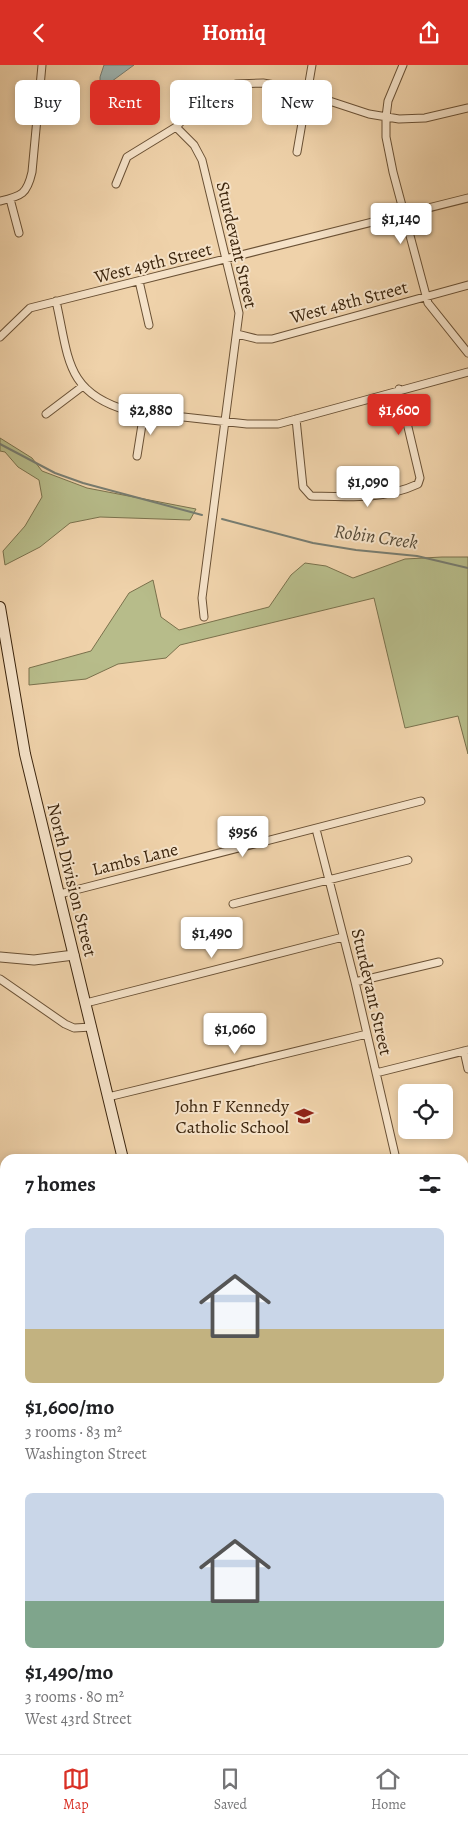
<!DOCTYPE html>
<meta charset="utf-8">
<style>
body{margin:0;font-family:Alegreya,serif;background:#f2f2f2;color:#202124;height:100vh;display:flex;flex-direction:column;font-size:19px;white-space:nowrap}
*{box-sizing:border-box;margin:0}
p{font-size:16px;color:#757577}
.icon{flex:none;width:28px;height:28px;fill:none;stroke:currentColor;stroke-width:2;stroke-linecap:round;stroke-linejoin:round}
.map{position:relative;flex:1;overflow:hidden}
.side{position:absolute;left:0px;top:1089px;width:469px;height:601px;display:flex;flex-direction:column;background:#fff;border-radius:15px 15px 0 0;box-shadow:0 2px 8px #0003}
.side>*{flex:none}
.banner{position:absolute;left:15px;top:15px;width:439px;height:45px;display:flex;gap:10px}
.tools{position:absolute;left:398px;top:1019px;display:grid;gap:10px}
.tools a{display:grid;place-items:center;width:55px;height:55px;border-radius:8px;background:#fff;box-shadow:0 2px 8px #0003;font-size:25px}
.price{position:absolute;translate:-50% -42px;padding:0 11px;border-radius:5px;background:#fff;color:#222;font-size:16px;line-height:32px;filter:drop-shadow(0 1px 2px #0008)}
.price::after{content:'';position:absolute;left:50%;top:30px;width:15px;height:11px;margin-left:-8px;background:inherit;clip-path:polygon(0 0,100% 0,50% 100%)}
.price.on{background:#d93025;color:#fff}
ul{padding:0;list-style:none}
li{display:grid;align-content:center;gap:10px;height:265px;padding:0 25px}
li span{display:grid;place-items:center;height:155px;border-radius:8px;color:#555}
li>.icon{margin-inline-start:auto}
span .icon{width:90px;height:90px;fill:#fffc;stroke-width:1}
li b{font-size:21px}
h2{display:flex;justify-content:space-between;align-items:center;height:60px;padding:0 25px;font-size:21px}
.tag{padding:0 18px;border-radius:8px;background:#fff;box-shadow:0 2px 8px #0003;font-size:18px;line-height:45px}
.tag.on{background:#d93025;color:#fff}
header{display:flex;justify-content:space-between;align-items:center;height:65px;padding:0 25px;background:#d93025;color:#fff;font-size:22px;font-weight:600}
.menu{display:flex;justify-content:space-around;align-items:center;height:70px;border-top:1px solid #e0e0e0;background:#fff;font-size:14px;color:#757577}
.menu a{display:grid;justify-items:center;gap:2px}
.menu .on{color:#d93025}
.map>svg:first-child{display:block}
.green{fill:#b7bc8a;stroke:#7a714c}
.water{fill:#9db5b2;stroke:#777c70}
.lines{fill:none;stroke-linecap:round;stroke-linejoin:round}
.stream{stroke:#777c70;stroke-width:2}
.minor-casing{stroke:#6a5135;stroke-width:9}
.tertiary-casing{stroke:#6a5135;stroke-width:11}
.secondary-casing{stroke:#3d260e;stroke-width:12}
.primary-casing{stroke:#3d260e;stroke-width:14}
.minor{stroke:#f5e2c8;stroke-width:7}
.tertiary{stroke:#f5e2c8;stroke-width:9}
.secondary{stroke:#f5e2c8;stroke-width:10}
.primary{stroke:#efd2aa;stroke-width:11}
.labels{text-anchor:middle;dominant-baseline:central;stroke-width:4;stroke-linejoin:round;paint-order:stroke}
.street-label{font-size:18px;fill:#3d260e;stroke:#f5e2c8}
.poi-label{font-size:18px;fill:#3d260e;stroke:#f5e2c8;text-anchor:end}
.water-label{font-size:19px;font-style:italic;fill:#554a37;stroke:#f5e2c8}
</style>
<header><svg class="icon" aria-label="back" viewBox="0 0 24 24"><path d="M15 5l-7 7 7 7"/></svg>Homiq<svg class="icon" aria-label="share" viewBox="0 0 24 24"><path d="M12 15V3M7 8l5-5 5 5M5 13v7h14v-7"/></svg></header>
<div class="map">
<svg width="468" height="1689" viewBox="0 0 468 1689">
<rect width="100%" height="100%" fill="#efd2aa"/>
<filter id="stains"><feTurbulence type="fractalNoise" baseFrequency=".004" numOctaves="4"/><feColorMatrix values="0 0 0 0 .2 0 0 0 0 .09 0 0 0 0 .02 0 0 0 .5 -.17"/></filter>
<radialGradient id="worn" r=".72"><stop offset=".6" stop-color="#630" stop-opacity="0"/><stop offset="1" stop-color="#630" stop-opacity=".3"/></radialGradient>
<!-- green -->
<path class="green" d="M0 373 32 393 42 406 87 423 196 444 190 455 100 452 70 458 40 482 5 500 3 486 25 461 42 432 39 415 18 402 5 387 0 386Z
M442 492H468V689L458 651 405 663 374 533 180 580 166 593 118 599 86 614 29 620V603L91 586 129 528 153 515 161 552 179 565 269 542 291 510 305 498 326 501 353 513 405 494Z"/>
<!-- water -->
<path class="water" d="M104 0H134L104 22 100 20V12Z"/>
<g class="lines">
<!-- stream -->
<path class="stream" d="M0 379 55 408 83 418 202 450
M222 454 313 478 356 485 417 491 468 503"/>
<!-- minor casing -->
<g class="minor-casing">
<path id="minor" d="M403 0 388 36 386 52V72L393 107 428 238 468 288
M176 62 194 80 202 95 239 248 202 533 204 552
M297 87 312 0
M116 119 127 92 176 62 199 38 218 25 236 19 263 18 287 22 369 49 399 54 425 53 468 43
M10 134 19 168
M0 136C22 131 27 129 32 107L42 0
M139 216 149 260
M56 236C69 293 65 328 129 346L247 359H278L468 307
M237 269 257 274H272L468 220
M0 272 30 243 38 241 468 133
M46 349 83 321
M296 354 303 422 311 431C347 432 384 435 418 419L420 413 399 324
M137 391 144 347
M317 768 355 917 396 1094
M60 829 421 736
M233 839 408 795
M0 914 65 959 74 963 92 962
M355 917 439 897
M86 938 343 872
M464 986 468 1004
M376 1008 468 985
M108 1032 367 969
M0 1325 5 1324
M464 1379 468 1396
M0 1462 5 1461
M464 1530 468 1529
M0 1553 5 1552
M464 1631 468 1630
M0 1650 5 1648
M124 1685 125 1689
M238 1689 253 1685"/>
</g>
<!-- tertiary casing -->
<g class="tertiary-casing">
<path id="tertiary" d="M0 892 34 895 74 890"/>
</g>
<!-- secondary casing -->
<g class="secondary-casing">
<path id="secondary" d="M0 542 25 689 123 1094
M264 1685 265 1689"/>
</g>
<!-- primary casing -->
<g class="primary-casing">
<path id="primary" d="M464 1311 468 1310
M464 1325 468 1324
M0 1432 5 1430
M0 1444 5 1443"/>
</g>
<!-- minor -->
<use href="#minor" class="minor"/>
<!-- tertiary -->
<use href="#tertiary" class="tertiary"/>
<!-- secondary -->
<use href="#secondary" class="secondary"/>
<!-- primary -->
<use href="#primary" class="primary"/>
</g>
<!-- icons -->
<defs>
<g id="school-bare" transform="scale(1.5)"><path d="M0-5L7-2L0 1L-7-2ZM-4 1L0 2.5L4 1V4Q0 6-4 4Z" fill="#8f2418" stroke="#f5e2c8" stroke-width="2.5" paint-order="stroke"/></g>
</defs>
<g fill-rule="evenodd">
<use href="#school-bare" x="304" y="1051"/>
</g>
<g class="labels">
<!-- street labels -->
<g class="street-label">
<text transform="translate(237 180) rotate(77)">Sturdevant Street</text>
<text transform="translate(153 198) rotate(-14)">West 49th Street</text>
<text transform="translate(349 237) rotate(-15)">West 48th Street</text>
<text transform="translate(135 794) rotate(-14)">Lambs Lane</text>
<text transform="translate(72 815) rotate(76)">North Division Street</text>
<text transform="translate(372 927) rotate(77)">Sturdevant Street</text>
</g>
<!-- poi labels -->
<g class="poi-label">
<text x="289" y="1041">John F Kennedy<tspan x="289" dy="21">Catholic School</tspan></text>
</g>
<!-- water labels -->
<g class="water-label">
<text transform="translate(376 472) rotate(8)">Robin Creek</text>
</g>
</g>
<rect width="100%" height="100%" filter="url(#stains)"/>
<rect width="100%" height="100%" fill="url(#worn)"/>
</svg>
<div class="tools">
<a><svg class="icon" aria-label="locate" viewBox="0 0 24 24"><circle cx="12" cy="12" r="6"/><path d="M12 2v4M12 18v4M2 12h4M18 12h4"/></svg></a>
</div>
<b class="price" style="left:401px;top:180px">$1,140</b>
<b class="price" style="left:151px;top:371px">$2,880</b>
<b class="price on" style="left:399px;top:371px">$1,600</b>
<b class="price" style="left:368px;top:443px">$1,090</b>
<b class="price" style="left:243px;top:793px">$956</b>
<b class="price" style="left:212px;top:894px">$1,490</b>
<b class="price" style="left:235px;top:990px">$1,060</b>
<div class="banner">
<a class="tag">Buy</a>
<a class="tag on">Rent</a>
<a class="tag">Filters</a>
<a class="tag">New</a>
</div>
<section class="side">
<h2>7 homes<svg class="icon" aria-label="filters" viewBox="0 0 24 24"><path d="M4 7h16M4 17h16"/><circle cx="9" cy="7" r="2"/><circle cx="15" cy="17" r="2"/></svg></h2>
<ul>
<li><span style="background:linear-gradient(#c9d6e8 65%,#c2b280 0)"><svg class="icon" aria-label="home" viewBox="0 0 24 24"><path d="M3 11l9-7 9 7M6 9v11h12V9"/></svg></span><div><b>$1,600/mo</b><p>3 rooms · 83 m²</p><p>Washington Street</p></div></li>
<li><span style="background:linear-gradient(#c9d6e8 70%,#7fa58c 0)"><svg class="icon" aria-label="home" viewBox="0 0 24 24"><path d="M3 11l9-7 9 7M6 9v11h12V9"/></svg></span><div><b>$1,490/mo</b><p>3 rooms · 80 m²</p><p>West 43rd Street</p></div></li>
</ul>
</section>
</div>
<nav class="menu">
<a class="on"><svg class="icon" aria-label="map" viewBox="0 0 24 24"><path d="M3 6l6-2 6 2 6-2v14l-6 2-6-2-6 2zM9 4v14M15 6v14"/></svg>Map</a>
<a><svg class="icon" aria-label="saved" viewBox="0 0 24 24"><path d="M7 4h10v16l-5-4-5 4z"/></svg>Saved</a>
<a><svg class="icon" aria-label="home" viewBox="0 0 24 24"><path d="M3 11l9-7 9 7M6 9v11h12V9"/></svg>Home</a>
</nav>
